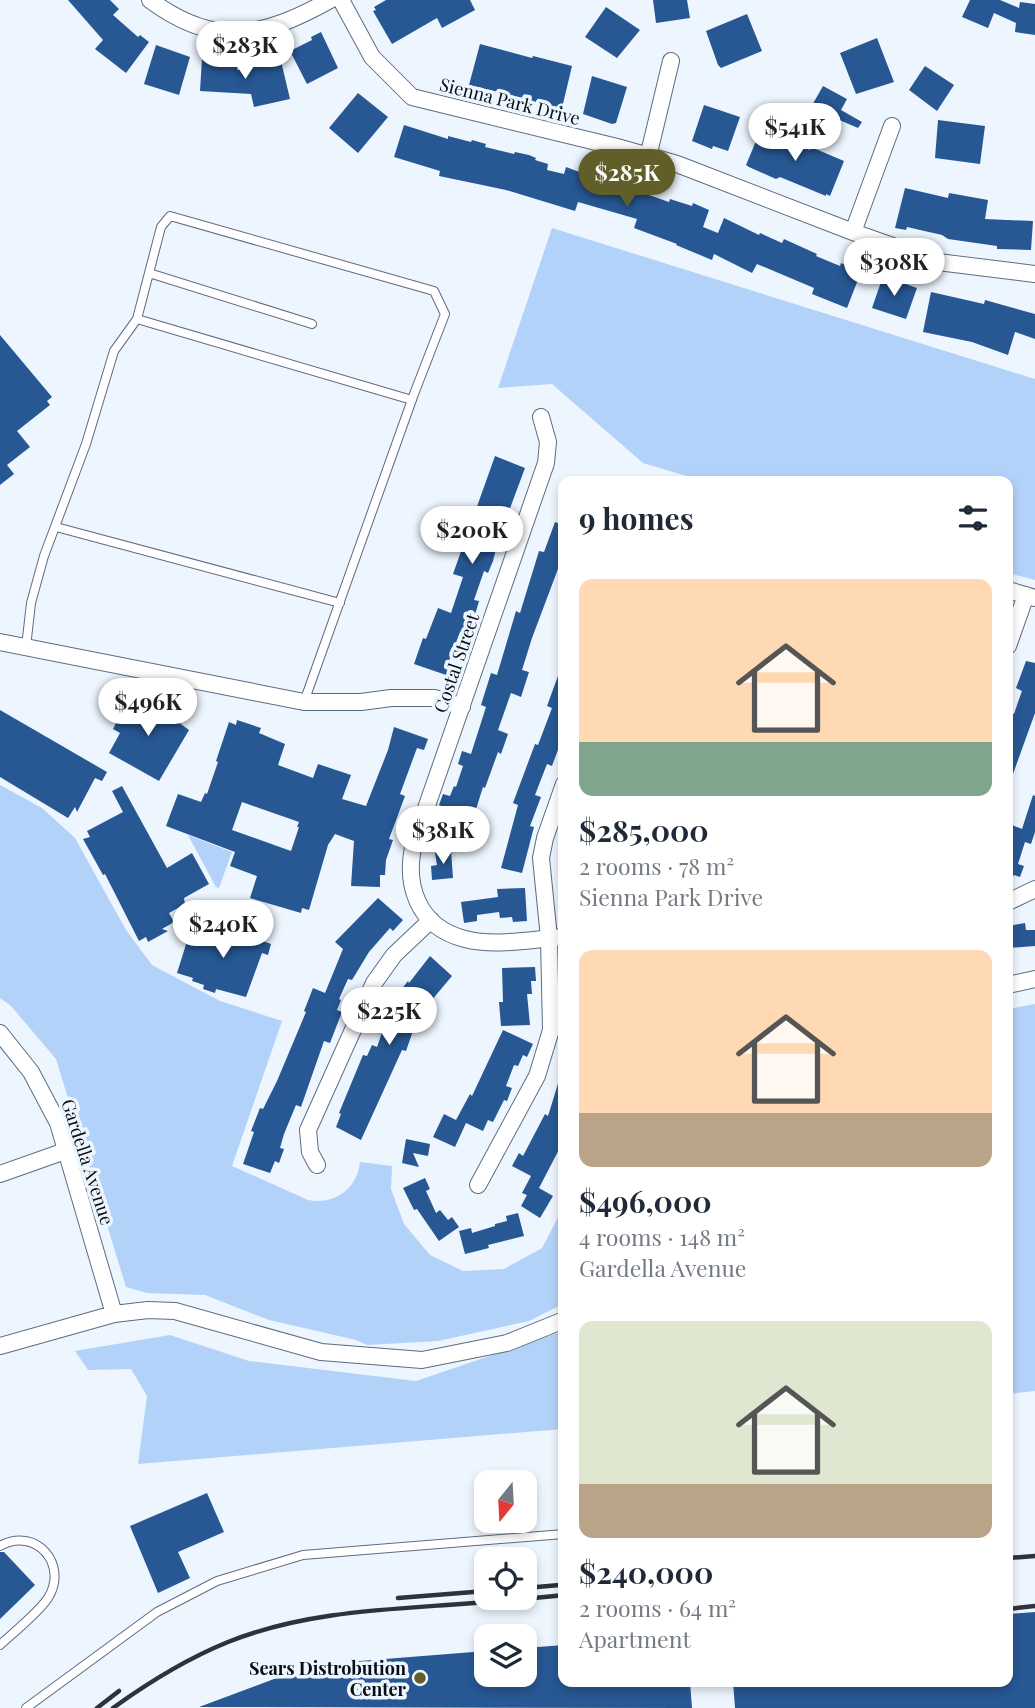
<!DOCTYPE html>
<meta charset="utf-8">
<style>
body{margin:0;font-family:"Playfair Display",serif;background:#f2f2f3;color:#1f2937;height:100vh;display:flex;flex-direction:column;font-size:26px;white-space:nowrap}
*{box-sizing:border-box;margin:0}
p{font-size:23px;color:#747a83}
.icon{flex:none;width:38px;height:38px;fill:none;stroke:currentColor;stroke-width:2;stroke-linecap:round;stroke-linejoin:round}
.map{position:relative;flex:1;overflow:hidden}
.sheet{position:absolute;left:558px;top:476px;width:455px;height:1211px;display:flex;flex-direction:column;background:#fff;border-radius:14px;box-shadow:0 4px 10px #0003}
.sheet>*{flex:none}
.needle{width:46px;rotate:198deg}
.controls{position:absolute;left:474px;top:1470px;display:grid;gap:14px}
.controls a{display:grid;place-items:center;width:63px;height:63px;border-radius:14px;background:#fff;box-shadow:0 4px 10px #0003;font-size:35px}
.price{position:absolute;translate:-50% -60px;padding:0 16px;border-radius:24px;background:#fff;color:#222;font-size:23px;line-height:46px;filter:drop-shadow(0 2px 4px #0008)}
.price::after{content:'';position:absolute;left:50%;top:42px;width:21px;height:16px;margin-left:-10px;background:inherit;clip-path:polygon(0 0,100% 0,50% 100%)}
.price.on{background:#615e2a;color:#fff}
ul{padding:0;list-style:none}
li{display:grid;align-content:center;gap:14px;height:371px;padding:0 21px}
li span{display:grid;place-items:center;height:217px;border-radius:14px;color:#555}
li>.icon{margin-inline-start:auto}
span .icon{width:126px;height:126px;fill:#fffc;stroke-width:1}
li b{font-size:30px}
h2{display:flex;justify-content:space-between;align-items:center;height:84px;padding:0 21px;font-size:30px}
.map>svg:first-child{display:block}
.green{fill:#b3d2fa}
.building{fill:#275894;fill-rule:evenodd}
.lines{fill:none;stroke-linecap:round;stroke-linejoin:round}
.service-casing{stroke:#5c6c80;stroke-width:10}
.minor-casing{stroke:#5c6c80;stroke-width:18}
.service{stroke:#fff;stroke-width:8}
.minor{stroke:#fff;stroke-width:16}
.rail{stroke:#2d333b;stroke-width:4.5}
.poi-dot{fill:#615e2a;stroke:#edf5fe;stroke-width:2.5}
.labels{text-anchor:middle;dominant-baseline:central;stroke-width:7;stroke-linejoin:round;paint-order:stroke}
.street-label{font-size:18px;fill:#080d15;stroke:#edf5fe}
.poi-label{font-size:18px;font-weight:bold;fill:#080d15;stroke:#edf5fe;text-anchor:end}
</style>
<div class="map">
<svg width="1035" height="1708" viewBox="0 0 1035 1708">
<rect width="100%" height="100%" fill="#edf5fe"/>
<!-- green -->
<path class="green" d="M552 228 1035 379V580L1008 573V481H703L643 463 552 384 498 388Z
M0 785 42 808 75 838 126 930 152 965 220 1001 282 1021 232 1166 308 1200C335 1205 357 1189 360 1162L392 1166 391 1189 404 1224 430 1255 463 1271 504 1269 542 1248 563 1208V1304L529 1321 438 1341 367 1345 356 1340 269 1320 205 1295 147 1293 126 1287 56 1059 11 1006 0 998Z
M188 835 232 852 219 888 216 887Z
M1035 1004V1391L1008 1394V1009Z
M563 1331V1429L138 1464 147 1396 131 1369 88 1370 75 1351 170 1335 249 1361 416 1381Z"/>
<!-- building -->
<path class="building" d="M68 0H110L119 9 113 15 138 37 140 35 149 42 126 73 95 49 103 40Z
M386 0H470L475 10 442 28 437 18 392 44 373 11 376 10 374 7Z
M653 0H687L690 18 656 23Z
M970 0H1000L1019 8 1020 2 1035 4V35L1015 32 1016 23 994 13 988 28 962 17Z
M606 7 640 30 617 58 585 37Z
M747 14 762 51 721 68 718 65 706 31Z
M321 32 338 68 307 84 290 51 312 40 311 37Z
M877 38 894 82 856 94 840 53Z
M480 44 532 58 533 56 572 66 562 108 529 103 523 98 469 85Z
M156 45 190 57 179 95 144 84Z
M202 58 237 61V70L281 61 290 99 254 107 251 94 200 91Z
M925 66 954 85 937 111 909 90Z
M592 76 627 87 616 123 612 124 583 114Z
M823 86 847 99 841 110 862 122 858 128 837 119 831 129 806 116Z
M358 93 388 117 358 153 329 128Z
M704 105 740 117 728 151 713 146 712 149 692 141Z
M938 120 985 126 980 164 935 158Z
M404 125 448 139V136L471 142 472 140 486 144 485 147 514 154 515 152 529 155 536 158 535 160 548 164 547 170 564 174 566 167 601 180 603 174 623 180 637 186 635 190 669 202 670 199 692 206 693 203 709 210 703 227 718 233 724 218 759 235 760 233 782 243 784 239 817 254 816 256 840 266 841 263 861 272 847 308 812 294 814 288 757 264 752 273 714 254 712 260 676 245 677 244 634 228 637 219 578 202 575 211 506 190 439 176 440 171 394 157Z
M761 129 810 150 811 147 844 161 830 196 826 194V196L780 177 776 179 749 167 746 165Z
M905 188 948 198 949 193 988 200 985 219 1033 221 1031 250 997 249V246L948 239 942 235 907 227 906 230 895 228Z
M883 276 917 288 906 319 872 308Z
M931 292 984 304 985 300 1035 314V339L1015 332 1008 355 972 342 923 332Z
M0 335 52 397 47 401 50 405 17 431 30 447 7 465 14 474 0 485Z
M495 456 525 468 509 511 505 509 495 540 498 541 493 561 488 573 484 571 474 600 479 601 475 615 471 614 464 633 460 632 449 661 455 663 449 676 414 664 423 638 426 639 438 608 451 613 463 577 453 574Z
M555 522 564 525V553L532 638 522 670 529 672 521 697 511 693 498 730 508 734 501 754 498 752 485 788 483 787 473 819 469 849 444 844 445 833 439 832 443 807 439 805 443 794 450 796 454 786 456 787 463 766 458 764 462 751 471 754 486 707 481 705 491 673 497 675 516 611 520 613 539 551 544 552Z
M1026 661 1035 663V713L1009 785 1008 712 1014 714 1018 702 1022 691 1016 688Z
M562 665 564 749 559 747 552 766 547 764 535 795 541 797 530 826 534 827 522 873 501 868 518 805 513 803 535 744 538 745 552 708 547 706Z
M131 697 146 706 147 704 159 710 161 707 172 713 170 716 189 730 159 781 109 753 120 733 113 729 116 723Z
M0 710 107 772 102 781 95 778 77 812 75 807 68 818 0 777Z
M237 720 261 728 259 733 285 744 278 765 313 778 318 764 351 775 342 799 366 806 388 750 394 727 428 739 424 750 417 748 400 794 405 796 389 839 393 840 386 860 385 875H380V887L351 886 354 841 335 834 328 845 309 910 302 908 301 913 260 901 250 898 257 876 230 866 235 852 166 826 178 794 201 802 205 793 207 794 218 762 216 761 229 722 236 725ZM242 802 299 822 297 827H299L291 851 232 830Z
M122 786 167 868 192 853 209 884 184 898 185 904 169 913 174 922 162 929 168 931 148 942 146 937 139 941 105 874 103 875 83 839 90 837 87 831 123 812 112 791Z
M1033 795 1035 796V832L1031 844 1025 842 1018 864 1024 866 1020 877 1014 875 1008 886V837L1012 825 1022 829Z
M451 851 453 878 432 880 431 866 437 865 435 853Z
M525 888 527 921 513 922 512 917 500 918 499 912 477 915V921L464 923 461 902 498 897 497 889Z
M378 898 403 920 393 931 390 928 369 952 352 980 348 979 339 999 341 1000 337 1010 342 1012 330 1043 324 1041 301 1107 296 1105 284 1134 280 1148 284 1149 279 1163 275 1161 270 1173 243 1164 254 1132 251 1131 260 1108 263 1109 277 1081 306 1012 304 1011 313 988 325 993 343 949 335 942Z
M206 921 271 944 268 955 262 953 246 997 216 989 215 993 203 989 204 985 192 981 193 978 177 973 188 938 199 942Z
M1025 923 1026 930H1035V946L1008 948V926Z
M430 956 452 976 410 1026 414 1028 406 1051 402 1050 361 1140 336 1127 341 1114 339 1113 363 1055 367 1056 372 1045 377 1047 384 1027 381 1025 388 1000 396 989 400 991 408 981 409 983Z
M535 967 536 981H531L532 994H527L530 1025 501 1026 499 1002H503L502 968Z
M503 1030 533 1044 527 1057 523 1055 518 1066 514 1065 506 1086 512 1088 507 1101 504 1100 493 1122 488 1120 483 1131 466 1123 455 1147 433 1137 444 1114 456 1120 470 1094 472 1096Z
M561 1074H564V1140L539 1188 553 1196 540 1218 521 1206 527 1195 522 1193 531 1176 512 1166 519 1153 523 1156 545 1114 548 1116Z
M406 1139 430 1144 428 1156 413 1153 419 1167 402 1163Z
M425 1178 430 1189 426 1191 436 1213 440 1210 448 1220 452 1217 459 1227 439 1241 417 1209 414 1210 403 1188Z
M518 1213 524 1236 488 1245 489 1248 465 1254 459 1231 471 1228 472 1233 495 1226V1224L507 1221 506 1216Z
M207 1493 224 1532 178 1552 190 1578 158 1593 130 1526Z
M0 1552H4L35 1585 0 1619Z
M1035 1612V1708H735L733 1682H1008V1614Z
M564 1645V1682H690L692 1708 199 1707 290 1673 347 1662 486 1651V1675H525V1648Z"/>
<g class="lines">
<!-- service casing -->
<g class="service-casing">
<path id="service" d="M149 273 312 324
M137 319 412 400
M56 527 340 603
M26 647 31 603 44 556 86 444 114 351 137 319 161 227 170 216 434 291 445 314 414 394 304 702
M0 1546C36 1526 69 1565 48 1598 39 1612 13 1633 0 1645
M26 1708 157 1612 217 1581 303 1555 564 1534"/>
</g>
<!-- minor casing -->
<g class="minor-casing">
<path id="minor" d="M150 0C216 49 263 37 330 0
M341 0 372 57 412 97 617 147 677 164 853 232 938 262 1035 274
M648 157 671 61
M853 232 892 126
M541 417 548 442 546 463 415 840C403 883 417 927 465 939 496 947 532 939 564 937
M1008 590 1035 598
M0 642 304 702H361L391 698H435L462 707
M1008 646 1026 595
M1008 902 1035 889
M1008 985 1035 979
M0 1033 31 1072 58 1123 114 1314
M317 1165 310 1152 308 1130 374 983 394 955 431 920
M0 1174 68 1150
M478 1185 537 1076 551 1030 549 938 541 858 545 838 564 784
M0 1346 114 1314 148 1310 175 1311 321 1352 422 1360 507 1343 564 1320"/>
</g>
<!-- service -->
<use href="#service" class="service"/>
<!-- minor -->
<use href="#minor" class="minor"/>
<!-- rail -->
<path class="rail" d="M1008 1558 1035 1556
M525 1588 560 1585
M398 1598 486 1591
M1008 1609 1035 1606
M97 1708 119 1691
M113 1708C149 1682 186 1659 228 1642 298 1614 373 1610 447 1605 486 1602 525 1599 564 1595"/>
</g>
<!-- markers -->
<circle class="poi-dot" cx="420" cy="1678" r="7"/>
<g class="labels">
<!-- street labels -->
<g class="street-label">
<text transform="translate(510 101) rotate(14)">Sienna Park Drive</text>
<text transform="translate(456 663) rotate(-71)">Costal Street</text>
<text transform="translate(88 1162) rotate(72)">Gardella Avenue</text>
</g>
<!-- poi labels -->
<g class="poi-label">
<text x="406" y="1668">Sears Distrobution<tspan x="406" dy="21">Center</tspan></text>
</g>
</g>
</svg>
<div class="controls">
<a><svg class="needle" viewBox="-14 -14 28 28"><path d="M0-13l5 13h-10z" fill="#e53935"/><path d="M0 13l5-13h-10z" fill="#747a83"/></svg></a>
<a><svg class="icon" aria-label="locate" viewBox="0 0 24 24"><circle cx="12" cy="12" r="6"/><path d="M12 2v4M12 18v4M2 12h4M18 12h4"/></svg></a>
<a><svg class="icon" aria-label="layers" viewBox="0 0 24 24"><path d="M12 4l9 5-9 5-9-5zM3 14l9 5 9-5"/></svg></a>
</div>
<b class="price" style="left:245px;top:81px">$283K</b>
<b class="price" style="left:795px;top:163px">$541K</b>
<b class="price on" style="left:627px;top:209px">$285K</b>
<b class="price" style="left:894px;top:298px">$308K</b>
<b class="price" style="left:472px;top:566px">$200K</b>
<b class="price" style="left:148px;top:738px">$496K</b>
<b class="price" style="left:443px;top:866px">$381K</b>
<b class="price" style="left:223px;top:960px">$240K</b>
<b class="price" style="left:389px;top:1047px">$225K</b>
<section class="sheet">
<h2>9 homes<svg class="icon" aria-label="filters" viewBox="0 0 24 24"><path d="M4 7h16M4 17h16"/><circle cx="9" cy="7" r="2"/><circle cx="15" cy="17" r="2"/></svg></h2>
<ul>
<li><span style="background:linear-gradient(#ffd9b3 75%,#7fa58c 0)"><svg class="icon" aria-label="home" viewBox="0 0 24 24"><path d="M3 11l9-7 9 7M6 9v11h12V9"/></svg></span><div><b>$285,000</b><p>2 rooms · 78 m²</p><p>Sienna Park Drive</p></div></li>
<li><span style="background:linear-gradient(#ffd9b3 75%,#b9a48a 0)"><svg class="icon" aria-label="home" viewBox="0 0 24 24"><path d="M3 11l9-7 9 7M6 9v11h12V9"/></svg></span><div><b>$496,000</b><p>4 rooms · 148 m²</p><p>Gardella Avenue</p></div></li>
<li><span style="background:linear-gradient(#dfe7d0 75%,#b9a48a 0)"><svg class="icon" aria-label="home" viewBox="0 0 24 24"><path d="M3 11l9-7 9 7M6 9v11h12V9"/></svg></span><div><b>$240,000</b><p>2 rooms · 64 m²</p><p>Apartment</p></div></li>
</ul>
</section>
</div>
